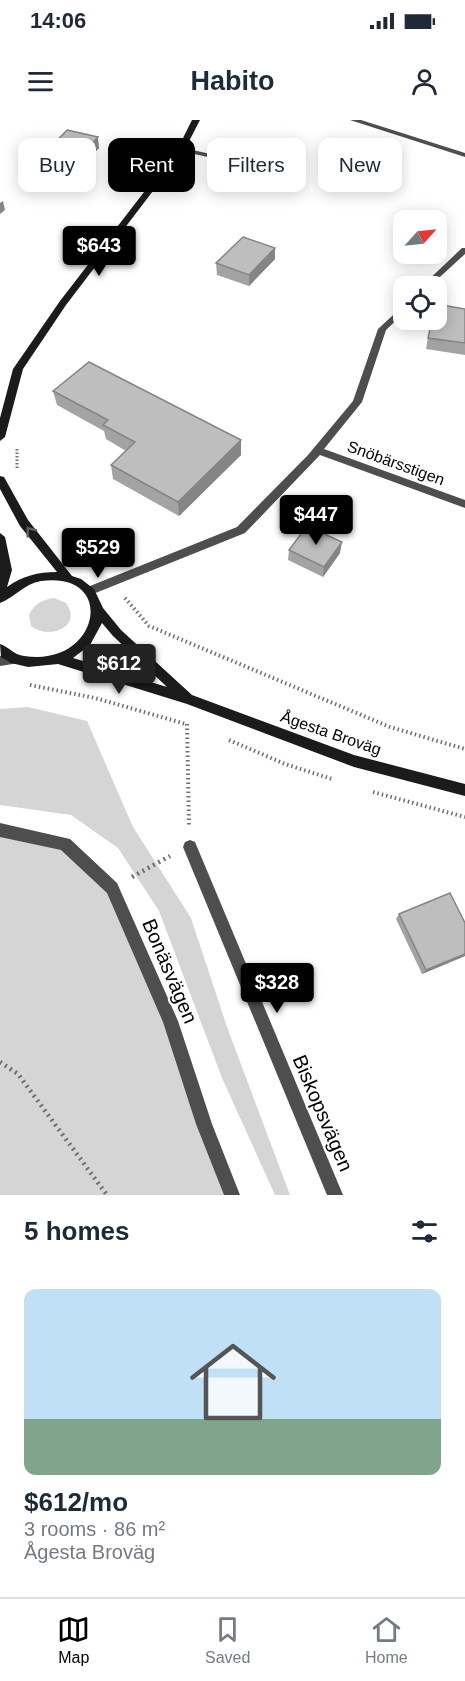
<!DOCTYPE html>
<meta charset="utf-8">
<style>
body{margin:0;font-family:Arial,sans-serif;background:#f6f6f7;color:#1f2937;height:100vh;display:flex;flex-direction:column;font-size:22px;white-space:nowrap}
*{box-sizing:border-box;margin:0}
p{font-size:20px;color:#747a83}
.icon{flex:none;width:33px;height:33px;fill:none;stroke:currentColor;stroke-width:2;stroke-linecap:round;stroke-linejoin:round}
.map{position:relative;height:1075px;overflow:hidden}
.drawer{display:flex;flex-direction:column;background:#fff;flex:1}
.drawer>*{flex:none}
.banner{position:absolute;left:18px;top:18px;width:429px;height:54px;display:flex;gap:12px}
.needle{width:39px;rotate:63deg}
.buttons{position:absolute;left:393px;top:90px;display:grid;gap:12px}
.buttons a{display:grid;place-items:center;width:54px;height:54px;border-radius:12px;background:#fff;box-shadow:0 3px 15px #0003;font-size:30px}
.price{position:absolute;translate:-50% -51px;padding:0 14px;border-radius:6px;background:#000;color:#fff;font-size:20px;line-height:39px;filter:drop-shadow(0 2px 3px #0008)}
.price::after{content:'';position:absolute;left:50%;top:36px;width:18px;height:14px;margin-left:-9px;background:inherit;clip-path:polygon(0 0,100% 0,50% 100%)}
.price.selected{background:#222;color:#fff}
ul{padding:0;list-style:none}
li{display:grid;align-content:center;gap:12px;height:318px;padding:0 24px}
li span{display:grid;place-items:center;height:186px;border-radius:12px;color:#555}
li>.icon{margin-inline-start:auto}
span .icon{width:108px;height:108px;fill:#fffc;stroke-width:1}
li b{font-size:26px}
h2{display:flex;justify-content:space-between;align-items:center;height:72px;padding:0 24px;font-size:26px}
.chip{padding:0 21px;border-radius:12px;background:#fff;box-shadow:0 3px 15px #0003;font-size:21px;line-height:54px}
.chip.selected{background:#000;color:#fff}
.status{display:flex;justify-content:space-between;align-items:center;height:42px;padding:0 30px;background:#fff;direction:ltr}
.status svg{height:16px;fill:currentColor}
header{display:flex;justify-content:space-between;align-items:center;height:78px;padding:0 24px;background:#fff;font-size:27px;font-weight:700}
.dock{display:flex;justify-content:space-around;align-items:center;height:84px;border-top:2px solid #e0e1e3;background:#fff;font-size:16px;color:#747a83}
.dock a{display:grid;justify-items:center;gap:3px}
.dock .selected{color:#000}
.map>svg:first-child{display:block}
.green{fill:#d5d5d5}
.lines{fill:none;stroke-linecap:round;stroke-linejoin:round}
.path-far2{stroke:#707070;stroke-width:3;stroke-dasharray:1.5 2;stroke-linecap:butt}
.path-far1{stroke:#707070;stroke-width:4;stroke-dasharray:1.5 3;stroke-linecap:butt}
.path{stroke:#707070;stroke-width:4.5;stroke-dasharray:2 4;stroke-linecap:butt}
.service{fill:#4e4e4e;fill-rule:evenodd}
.minor{fill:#4e4e4e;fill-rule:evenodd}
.tertiary{fill:#4e4e4e;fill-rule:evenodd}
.secondary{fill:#1b1b1b;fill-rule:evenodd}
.wall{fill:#a3a3a3}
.shaded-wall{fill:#858585}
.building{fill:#bebebe;stroke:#858585;stroke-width:1.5}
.oneway{stroke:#5f5f5f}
.labels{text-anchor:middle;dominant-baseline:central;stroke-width:4.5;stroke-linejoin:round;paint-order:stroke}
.street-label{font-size:16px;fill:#000;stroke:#fff}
.near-street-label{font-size:20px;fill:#000;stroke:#fff}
</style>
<div class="status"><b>14:06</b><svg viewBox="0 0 49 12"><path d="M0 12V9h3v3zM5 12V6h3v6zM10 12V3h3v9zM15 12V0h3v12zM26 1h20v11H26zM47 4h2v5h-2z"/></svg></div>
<header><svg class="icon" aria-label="menu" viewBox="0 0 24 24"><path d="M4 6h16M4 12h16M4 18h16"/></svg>Habito<svg class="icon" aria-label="person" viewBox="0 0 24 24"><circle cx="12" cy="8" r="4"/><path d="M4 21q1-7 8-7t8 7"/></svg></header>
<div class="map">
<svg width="465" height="1075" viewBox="0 0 465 1075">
<rect width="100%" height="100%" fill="#fff"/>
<!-- green -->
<path class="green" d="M54 478 66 483C83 506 50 521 31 506L29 496C33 484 42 480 54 478Z
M28 587 87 601 133 707 191 798 227 907 290 1075H275L222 958 159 791 118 728 71 695 0 685V589Z
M0 710 65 724 112 768 232 1075H0Z"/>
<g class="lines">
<!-- path-far2 -->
<path class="path-far2" d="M17 329V348"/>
<!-- path-far1 -->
<path class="path-far1" d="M125 478 149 506 390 607 465 629
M30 565 95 578 186 604
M187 604 189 705
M229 620 285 644 332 659
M373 672 465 697"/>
<!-- path -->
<path class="path" d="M132 757 170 736
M0 942 18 954 107 1075"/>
<!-- service -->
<path class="service" d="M178 27 239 40 243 42 239 44 181 31H178Z"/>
<!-- minor -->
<path class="minor" d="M350 0H361L465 33V37Z
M462 128H465V134L430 166H422Z
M404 185V193L386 210 362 282 324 329 465 380V388L320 335 245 413 93 474H85L83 471 85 468 237 407 308 335 353 281 378 209Z
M0 703 70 719 117 763 178 901 212 1004 240 1075H224L196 1004 163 902 107 773 61 730 0 717Z
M190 720 195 722 343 1075H327L183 727 185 722Z"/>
<!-- tertiary -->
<path class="tertiary" d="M15 534 19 535 21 539 19 543 0 546V536Z"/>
<!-- secondary -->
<path class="secondary" d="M192 0H200L185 29 66 185 23 249 5 317 0 321V298L13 249 60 181 178 28Z
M0 356 4 357 28 400 72 456 81 459 94 469 103 488 121 510 192 575 354 635 465 664V676L354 647 187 584 58 544 28 547 11 543 1 537 0 524C9 527 14 535 24 536 100 548 118 450 41 461 24 464 15 477 0 483V413L5 417 12 450 7 467C22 456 38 452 57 452L20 406 0 369ZM102 503 113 516 167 567 73 538 90 525Z"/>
</g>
<!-- wall -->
<path class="wall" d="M99 28 67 62 36 56 34 44Z
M275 128V139L249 166 217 155 216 143Z
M465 189V235L426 229 431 200H436Z
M53 271 241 320V335L179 396 113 359 111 345 126 331 106 319 104 311 57 285Z
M289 430 340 433 323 457 288 440Z
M399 794 465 836 422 854 396 799Z"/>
<!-- shaded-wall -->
<path class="shaded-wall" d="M98 17 99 28 67 62 66 51Z
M3 81 5 90 0 94V83Z
M275 128V139L249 166V155Z
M241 320V335L179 396 178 382Z
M342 422 340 433 323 457 324 447Z
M465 834V836L422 854 426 850Z"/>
<!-- building -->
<path class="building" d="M67 10 98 17 66 51 34 44Z
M243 117 275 128 249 155 216 143Z
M436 184 465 189V223L428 218 432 200H436Z
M89 242 241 320 178 382 111 345 135 322 103 305 108 300 53 271Z
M307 406 342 422 324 447 289 430Z
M450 773 465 803V834L426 850 399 794Z"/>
<!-- one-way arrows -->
<defs><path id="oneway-chevron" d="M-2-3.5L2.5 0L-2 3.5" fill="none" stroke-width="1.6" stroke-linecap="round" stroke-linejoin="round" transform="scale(1.5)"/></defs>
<use class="oneway" href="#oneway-chevron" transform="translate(30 411) rotate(-128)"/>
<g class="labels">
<!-- street labels -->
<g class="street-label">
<text transform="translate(396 343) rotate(20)">Snöbärsstigen</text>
<text transform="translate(331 613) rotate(19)">Ågesta Broväg</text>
</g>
<!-- near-street labels -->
<g class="near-street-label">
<text transform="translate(170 851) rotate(67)">Bonäsvägen</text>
<text transform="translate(323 993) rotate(67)">Biskopsvägen</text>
</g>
</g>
</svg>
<div class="buttons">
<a><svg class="needle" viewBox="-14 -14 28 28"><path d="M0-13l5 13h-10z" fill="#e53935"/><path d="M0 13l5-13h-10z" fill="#747a83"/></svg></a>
<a><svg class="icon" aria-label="locate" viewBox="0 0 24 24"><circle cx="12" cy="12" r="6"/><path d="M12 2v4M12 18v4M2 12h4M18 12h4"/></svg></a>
</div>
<b class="price" style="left:99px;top:157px">$643</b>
<b class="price" style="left:316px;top:426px">$447</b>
<b class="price" style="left:98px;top:459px">$529</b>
<b class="price selected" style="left:119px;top:575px">$612</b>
<b class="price" style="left:277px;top:894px">$328</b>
<div class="banner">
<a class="chip">Buy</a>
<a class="chip selected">Rent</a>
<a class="chip">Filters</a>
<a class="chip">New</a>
</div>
</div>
<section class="drawer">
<h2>5 homes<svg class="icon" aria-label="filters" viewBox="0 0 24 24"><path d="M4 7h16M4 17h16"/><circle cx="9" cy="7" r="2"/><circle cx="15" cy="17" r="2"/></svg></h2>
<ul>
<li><span style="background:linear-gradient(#bfe0f5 70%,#7fa58c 0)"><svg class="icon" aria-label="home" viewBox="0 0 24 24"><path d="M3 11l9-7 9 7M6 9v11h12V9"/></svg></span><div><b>$612/mo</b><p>3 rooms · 86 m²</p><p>Ågesta Broväg</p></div></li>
</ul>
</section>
<nav class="dock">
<a class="selected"><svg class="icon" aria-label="map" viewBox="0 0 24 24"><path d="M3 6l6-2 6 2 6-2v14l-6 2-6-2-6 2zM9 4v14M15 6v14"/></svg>Map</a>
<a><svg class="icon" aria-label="saved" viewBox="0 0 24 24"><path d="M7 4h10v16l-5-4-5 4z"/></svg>Saved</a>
<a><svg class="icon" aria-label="home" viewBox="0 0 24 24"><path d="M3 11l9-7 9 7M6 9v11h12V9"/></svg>Home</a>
</nav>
